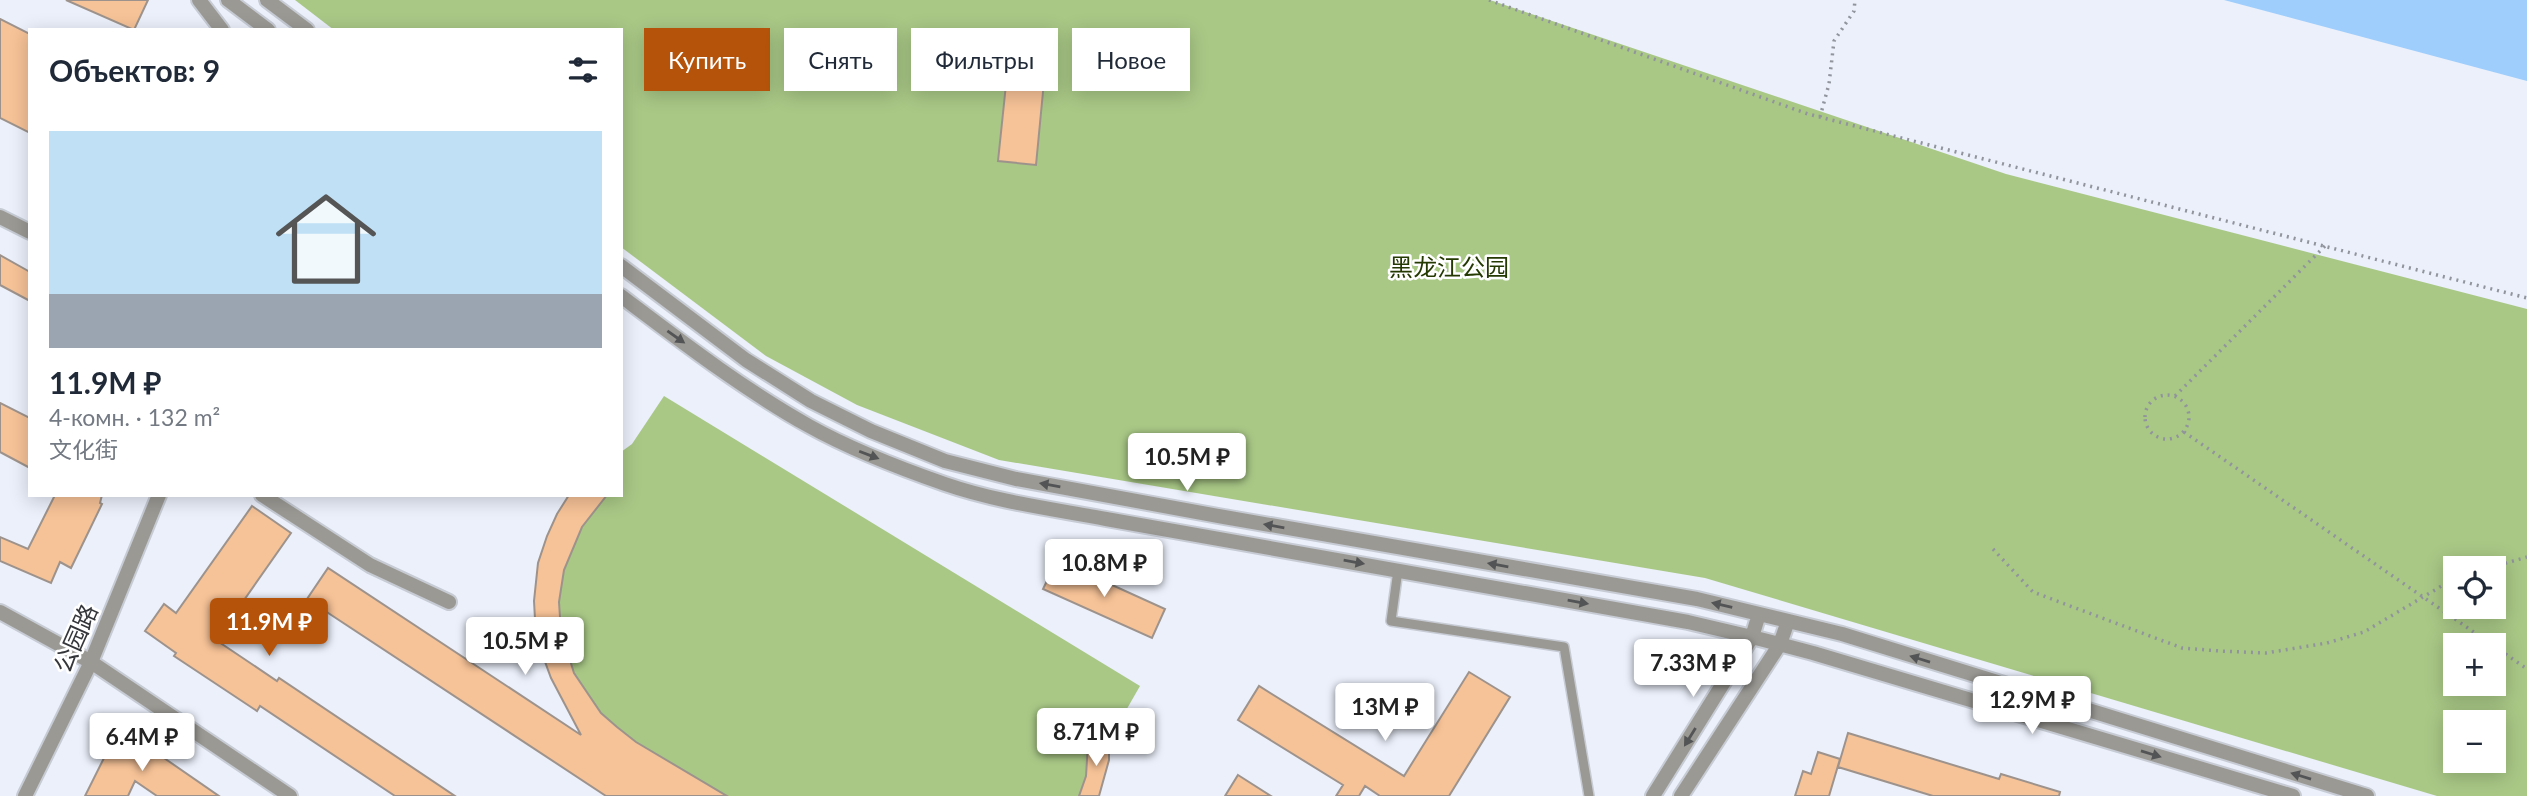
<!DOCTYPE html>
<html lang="ru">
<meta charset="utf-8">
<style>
body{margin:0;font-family:Lato,"Noto Sans SC",sans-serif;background:#f2f2f3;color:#1f2937;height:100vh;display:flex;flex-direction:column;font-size:26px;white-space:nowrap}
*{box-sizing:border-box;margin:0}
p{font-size:23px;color:#747a83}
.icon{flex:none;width:38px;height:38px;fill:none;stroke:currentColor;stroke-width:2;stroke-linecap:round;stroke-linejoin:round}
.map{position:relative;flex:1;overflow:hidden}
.sheet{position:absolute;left:28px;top:28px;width:595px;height:469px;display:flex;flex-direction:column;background:#fff;border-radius:0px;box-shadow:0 4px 18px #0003}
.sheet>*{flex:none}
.hud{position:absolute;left:644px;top:28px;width:665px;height:63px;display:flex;gap:14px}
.buttons{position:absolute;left:2443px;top:556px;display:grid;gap:14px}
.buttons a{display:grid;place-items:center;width:63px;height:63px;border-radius:0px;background:#fff;box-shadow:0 4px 18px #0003;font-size:35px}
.price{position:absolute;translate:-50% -60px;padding:0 16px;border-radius:7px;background:#fff;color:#222;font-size:23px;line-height:46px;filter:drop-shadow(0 2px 4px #0008)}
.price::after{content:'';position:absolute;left:50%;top:42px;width:21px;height:16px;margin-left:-10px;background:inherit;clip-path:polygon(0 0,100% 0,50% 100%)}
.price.current{background:#b45309;color:#fff}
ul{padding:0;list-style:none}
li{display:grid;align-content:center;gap:14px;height:371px;padding:0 21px}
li+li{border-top:2px solid #e0e1e3}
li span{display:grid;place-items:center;height:217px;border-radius:0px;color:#555}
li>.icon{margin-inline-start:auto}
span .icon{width:126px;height:126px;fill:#fffc;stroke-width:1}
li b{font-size:30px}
h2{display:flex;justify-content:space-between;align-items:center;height:84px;padding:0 21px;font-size:30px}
.pill{padding:0 24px;border-radius:0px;background:#fff;box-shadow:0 4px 18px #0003;font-size:24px;line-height:63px}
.pill.current{background:#b45309;color:#fff}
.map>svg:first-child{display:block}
.green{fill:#a9c886;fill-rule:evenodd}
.water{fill:#9fcdfc}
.building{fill:#f6c297;stroke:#9d938c;stroke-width:2}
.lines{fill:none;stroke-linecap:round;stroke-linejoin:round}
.service-casing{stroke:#c6cbd4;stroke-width:12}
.minor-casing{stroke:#c6cbd4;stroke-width:18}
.tertiary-casing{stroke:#c6cbd4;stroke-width:18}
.path{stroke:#91949c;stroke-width:3.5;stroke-dasharray:2 5;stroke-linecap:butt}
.service{stroke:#9b9994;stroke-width:9}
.minor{stroke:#9b9994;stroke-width:14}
.tertiary{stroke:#9b9994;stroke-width:14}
.oneway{fill:#535455}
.labels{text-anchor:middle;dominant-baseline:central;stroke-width:5;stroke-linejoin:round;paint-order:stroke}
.park-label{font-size:24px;fill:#253903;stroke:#fff}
.street-label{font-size:24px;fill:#34363a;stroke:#fff}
</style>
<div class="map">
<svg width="2527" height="796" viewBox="0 0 2527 796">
<rect width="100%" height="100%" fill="#ebf0fb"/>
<!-- green -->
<path class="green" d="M295 0H1490L2006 174 2527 309V796H2437L1705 578 999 460 857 405 766 356 621 247V30H334ZM2455 569H2494V607H2455ZM2455 646H2494V684H2455ZM2455 723H2494V761H2455Z
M664 396 1140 686 1109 740V760L1099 796H690L565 705 551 678 535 634 534 601 538 563 547 536 557 514 570 495H621V452L632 444Z"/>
<!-- water -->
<path class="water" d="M2224 0H2527V81Z"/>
<!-- building -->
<path class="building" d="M66 0H148L134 30Z
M0 19 30 34V133L0 118Z
M1010 46 1047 50 1036 165 998 161Z
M0 255 30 272V301L0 285Z
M0 403 30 418V468L0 452Z
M55 495H102L100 503 102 504 71 568 60 562 51 583 0 561V537L28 549Z
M569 495H607L582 527 564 570 559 602 562 647H566L574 673 601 713 617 727 636 742 727 796H606L307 599 328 568 581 735 551 678 536 637 534 601 538 563 547 536 557 514Z
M252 506 291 533 216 640 277 681 279 678 455 796H395L260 706 257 711 174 656 176 653 145 631 164 604 176 613Z
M1057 560 1165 609 1152 638 1043 589Z
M1469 672 1510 697 1449 796H1380L1365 786 1359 796H1336L1343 785 1238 720 1259 686 1404 776Z
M1848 733 1999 779 2001 774 2060 792 2059 796H1933L1838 767Z
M129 735 151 749 219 796H157L135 781 128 796H85L115 736Z
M1109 740V760L1099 796H1079L1086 776 1088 743Z
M1818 752 1840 759 1829 796H1795L1803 771 1811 774Z
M1238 775 1271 796H1225Z"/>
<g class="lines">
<!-- service casing -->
<g class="service-casing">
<path id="service" d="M1398 570 1391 621 1564 647 1589 796"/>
</g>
<!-- minor casing -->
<g class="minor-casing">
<path id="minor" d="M0 217 30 232
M262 495 370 565 449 602
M0 612 91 662 290 796"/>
</g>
<!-- tertiary casing -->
<g class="tertiary-casing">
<path id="tertiary" d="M199 0 222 30
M228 0 268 30
M267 0 307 30
M621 266 746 360 811 401 871 431 945 461 1016 479 1224 517 1697 599 1842 634 2367 796
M621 296C682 342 743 389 809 426 852 450 899 468 945 484 997 502 1053 509 1106 519L1688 622 1752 637 1813 653 2293 796
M25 796 91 662 159 495
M1653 796 1752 637 1759 614
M1681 796 1780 644 1788 621"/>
</g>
<!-- path -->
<path class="path" d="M1489 0 1808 114 2527 298
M1820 117 1829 84 1834 41 1854 11 1855 0
M2145 417a22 22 0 1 1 44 0a22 22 0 1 1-44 0Z
M2175 396 2325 246
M2184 432 2494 646
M1993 549 2033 592 2182 648 2220 651 2266 653 2327 643 2364 632 2455 578
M2485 569 2527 557
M2494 646 2527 669"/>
<!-- service -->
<use href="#service" class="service"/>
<!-- minor -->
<use href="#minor" class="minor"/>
<!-- tertiary -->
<use href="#tertiary" class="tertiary"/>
</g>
<!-- one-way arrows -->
<defs><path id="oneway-solid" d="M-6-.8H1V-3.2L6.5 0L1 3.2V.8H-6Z" transform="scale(1.75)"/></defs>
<g class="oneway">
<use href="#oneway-solid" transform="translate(676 337) rotate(35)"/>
<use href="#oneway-solid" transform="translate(869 455) rotate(21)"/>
<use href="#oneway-solid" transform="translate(1050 485) rotate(-170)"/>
<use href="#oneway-solid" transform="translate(1274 526) rotate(-170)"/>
<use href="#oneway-solid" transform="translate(1354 562) rotate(10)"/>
<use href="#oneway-solid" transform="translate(1498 565) rotate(-170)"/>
<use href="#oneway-solid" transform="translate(1578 602) rotate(10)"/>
<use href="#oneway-solid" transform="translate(1722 605) rotate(-167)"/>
<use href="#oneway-solid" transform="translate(1920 659) rotate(-163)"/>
<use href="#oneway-solid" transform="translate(1690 737) rotate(122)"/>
<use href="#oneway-solid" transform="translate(2151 754) rotate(17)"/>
<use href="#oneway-solid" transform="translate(2301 776) rotate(-163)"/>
</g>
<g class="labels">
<!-- park labels -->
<g class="park-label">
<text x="1449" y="266">黑龙江公园</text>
</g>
<!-- street labels -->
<g class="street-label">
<text transform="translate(75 638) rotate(-66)">公园路</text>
</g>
</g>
</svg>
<div class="buttons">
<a><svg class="icon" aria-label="locate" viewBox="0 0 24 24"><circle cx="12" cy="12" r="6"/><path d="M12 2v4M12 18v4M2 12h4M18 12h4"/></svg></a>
<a>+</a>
<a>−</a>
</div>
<b class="price" style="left:1187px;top:493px">10.5M ₽</b>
<b class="price" style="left:1104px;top:599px">10.8M ₽</b>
<b class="price current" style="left:269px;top:658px">11.9M ₽</b>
<b class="price" style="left:525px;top:677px">10.5M ₽</b>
<b class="price" style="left:1693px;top:699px">7.33M ₽</b>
<b class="price" style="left:2032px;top:736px">12.9M ₽</b>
<b class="price" style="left:1385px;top:743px">13M ₽</b>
<b class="price" style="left:1096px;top:768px">8.71M ₽</b>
<b class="price" style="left:142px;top:773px">6.4M ₽</b>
<div class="hud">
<a class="pill current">Купить</a>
<a class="pill">Снять</a>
<a class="pill">Фильтры</a>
<a class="pill">Новое</a>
</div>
<section class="sheet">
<h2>Объектов: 9<svg class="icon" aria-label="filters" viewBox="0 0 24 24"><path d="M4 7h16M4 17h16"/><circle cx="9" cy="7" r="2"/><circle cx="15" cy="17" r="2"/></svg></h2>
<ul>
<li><span style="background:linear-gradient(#bfe0f5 75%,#9aa5b1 0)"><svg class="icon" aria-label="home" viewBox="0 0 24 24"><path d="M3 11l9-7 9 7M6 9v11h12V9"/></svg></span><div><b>11.9M ₽</b><p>4-комн. · 132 m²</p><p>文化街</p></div></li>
</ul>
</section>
</div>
